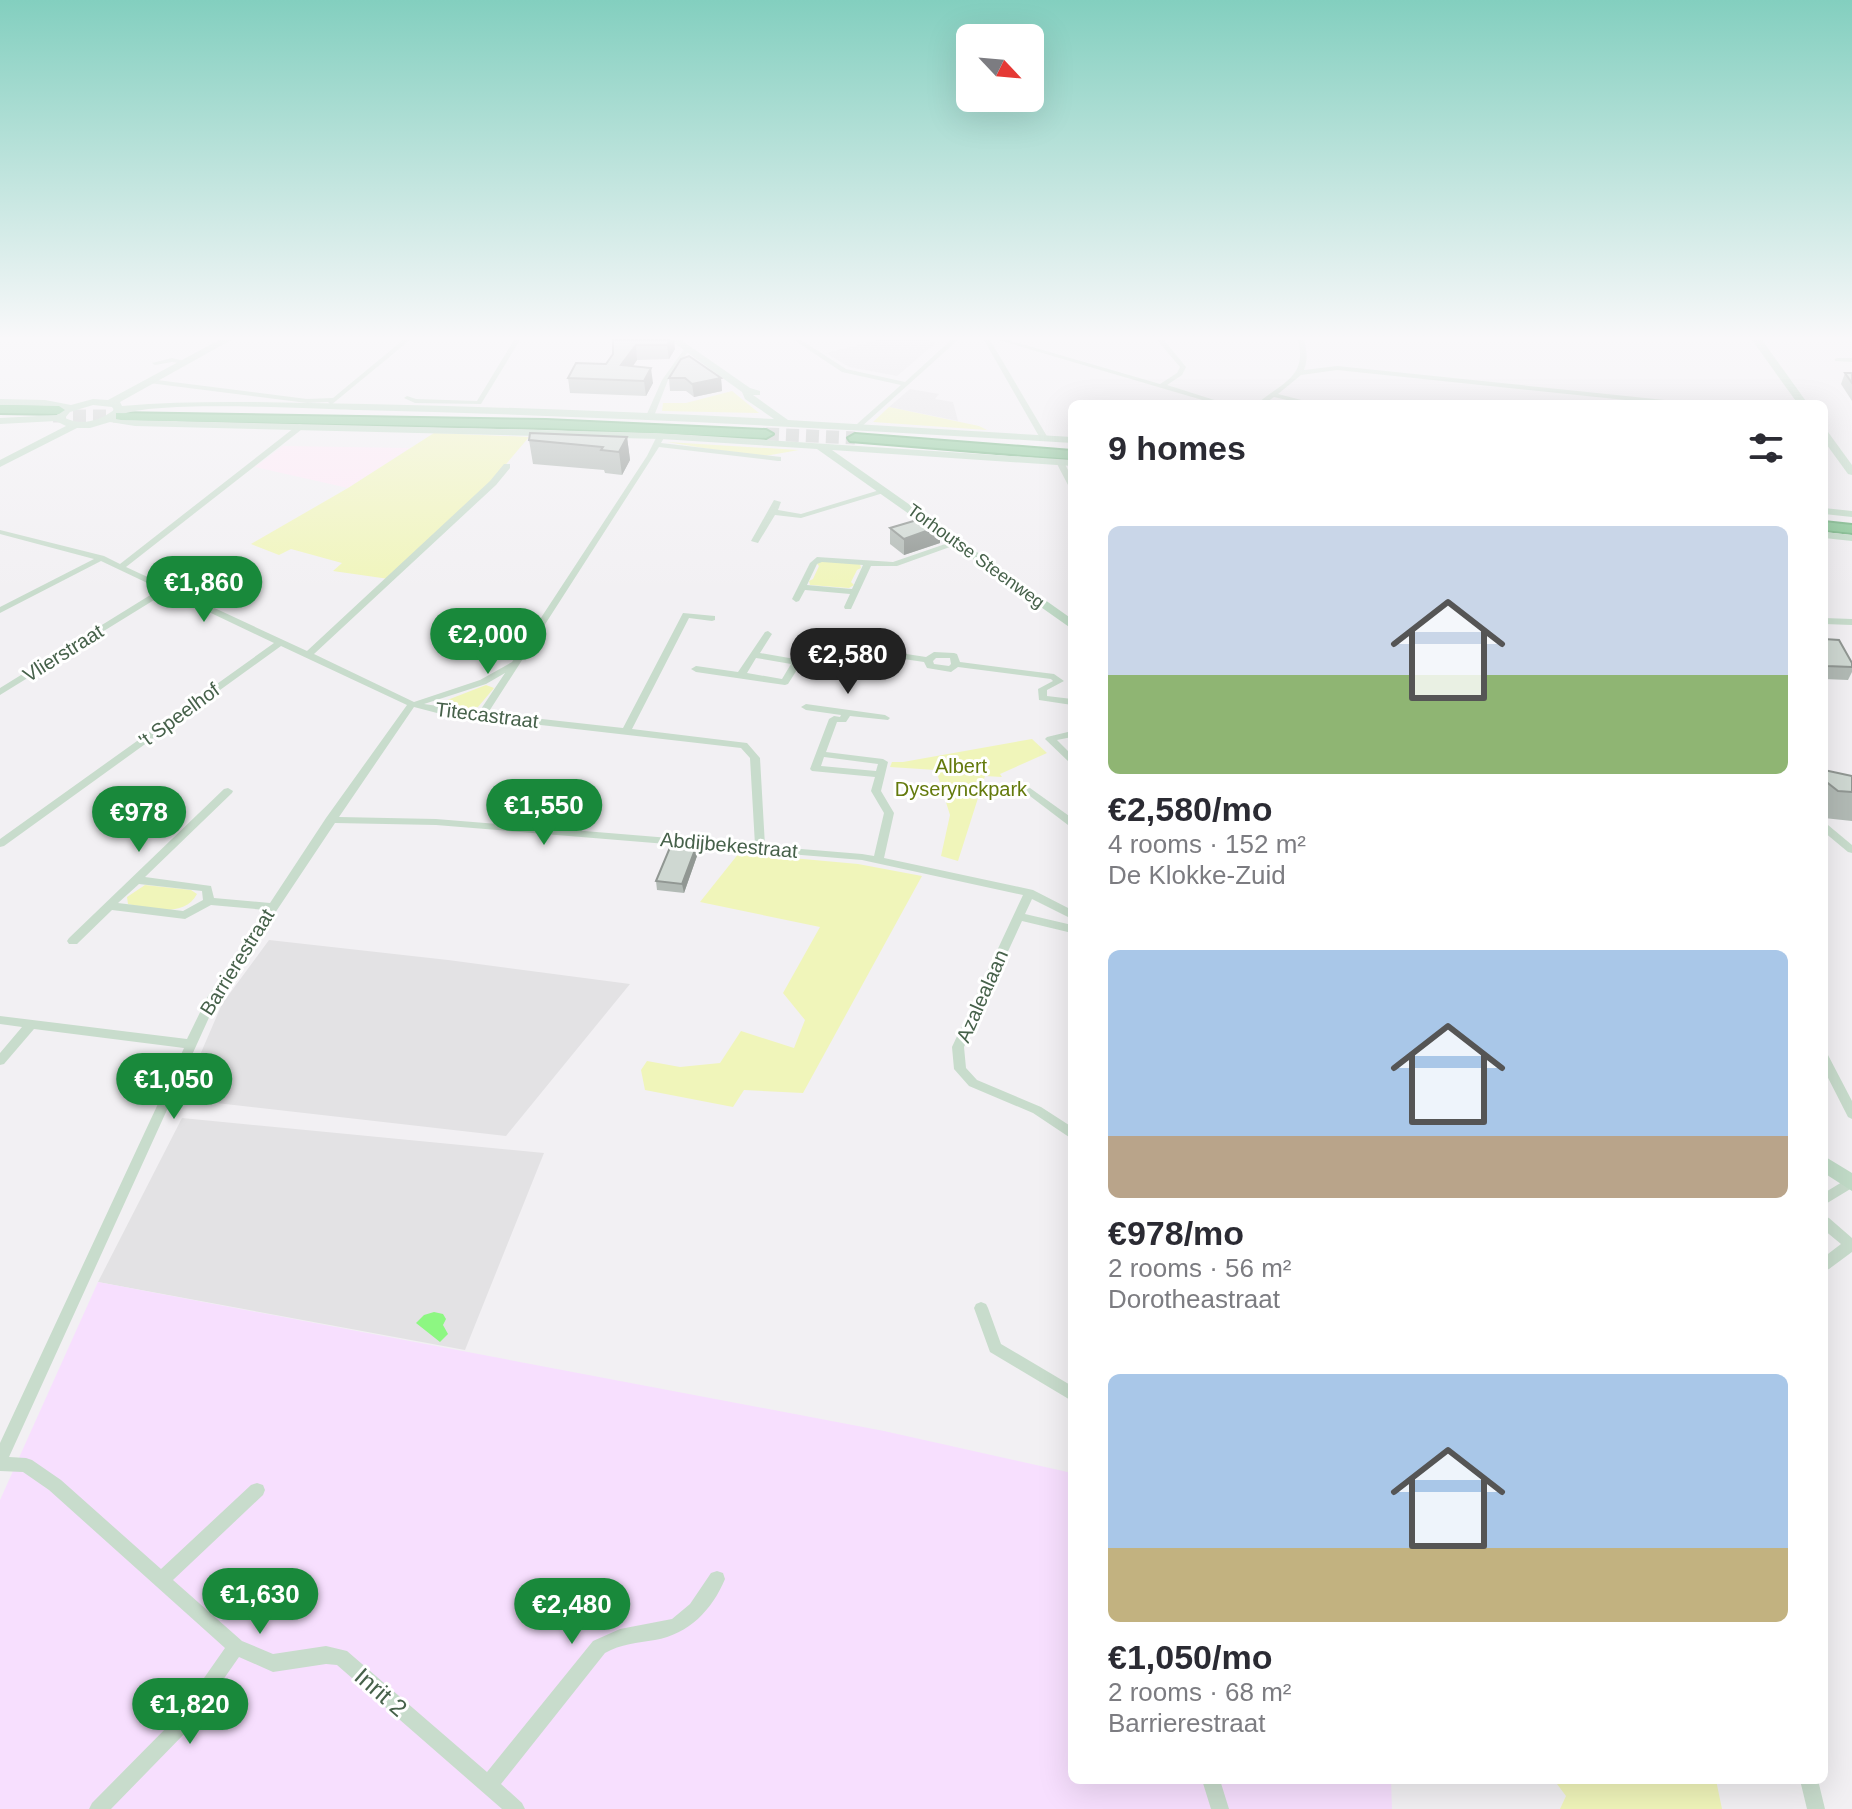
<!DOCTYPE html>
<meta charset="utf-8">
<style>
body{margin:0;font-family:Helvetica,sans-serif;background:#f7f7f7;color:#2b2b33;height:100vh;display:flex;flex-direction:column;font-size:30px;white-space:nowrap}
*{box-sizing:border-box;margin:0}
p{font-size:26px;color:#7c7c81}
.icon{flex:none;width:44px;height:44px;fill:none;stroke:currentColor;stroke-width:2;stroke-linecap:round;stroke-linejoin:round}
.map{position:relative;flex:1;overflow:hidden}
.sheet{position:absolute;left:1068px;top:400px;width:760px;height:1384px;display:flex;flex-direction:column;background:#fff;border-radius:12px;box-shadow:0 8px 32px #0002}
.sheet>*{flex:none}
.needle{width:52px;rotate:116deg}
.controls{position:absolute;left:956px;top:24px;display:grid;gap:16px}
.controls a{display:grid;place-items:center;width:88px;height:88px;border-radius:12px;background:#fff;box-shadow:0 8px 32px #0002;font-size:40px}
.price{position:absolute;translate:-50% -68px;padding:0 18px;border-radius:28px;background:#19893b;color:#fff;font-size:26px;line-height:52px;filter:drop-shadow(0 2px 4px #0008)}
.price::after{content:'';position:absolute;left:50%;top:48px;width:24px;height:18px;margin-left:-12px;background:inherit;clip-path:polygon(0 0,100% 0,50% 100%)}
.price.active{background:#222;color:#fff}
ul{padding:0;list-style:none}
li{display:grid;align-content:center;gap:16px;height:424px;padding:0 40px}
li span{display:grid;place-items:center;height:248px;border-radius:12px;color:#555}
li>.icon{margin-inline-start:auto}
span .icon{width:144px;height:144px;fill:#fffc;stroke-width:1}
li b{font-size:34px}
h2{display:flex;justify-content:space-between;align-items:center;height:96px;padding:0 40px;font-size:34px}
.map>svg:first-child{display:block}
.commercial{fill:#fee9f6}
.education{fill:#e3e2e4}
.medical{fill:#f7dffe}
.green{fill:#f0f5ba}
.water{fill:#8df782}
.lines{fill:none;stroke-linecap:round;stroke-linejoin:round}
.highway-tunnel{stroke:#c7ccc9;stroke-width:13;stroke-dasharray:13 7;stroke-linecap:butt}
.highway-casing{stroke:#6db17c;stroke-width:4}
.street{fill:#c8dccc;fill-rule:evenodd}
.secondary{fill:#c1dbc7;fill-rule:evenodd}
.highway{fill:#82c591;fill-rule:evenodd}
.wall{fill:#b2bab5}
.shaded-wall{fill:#919793}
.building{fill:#cfd8d2;stroke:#919793;stroke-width:2}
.labels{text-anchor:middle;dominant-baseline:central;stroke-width:6;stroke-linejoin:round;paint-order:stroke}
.far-street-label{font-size:18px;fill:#46614a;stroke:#fff}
.street-label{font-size:20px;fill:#46614a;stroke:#fff}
.park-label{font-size:20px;fill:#647a0d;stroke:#fff}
.near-street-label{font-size:24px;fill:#46614a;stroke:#fff}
</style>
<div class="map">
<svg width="1852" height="1809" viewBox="0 0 1852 1809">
<rect width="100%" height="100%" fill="#f2f0f3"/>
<!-- commercial -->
<path class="commercial" d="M283 446 410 448 348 488 255 467Z"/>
<!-- education -->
<path class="education" d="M878 340H928L936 343 897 376 849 367 826 353Z
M910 389 939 394 935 399 953 402 958 421 889 407Z
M269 940 448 960 630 984 506 1136 181 1099 222 1004Z
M182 1118 544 1153 465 1350 98 1282Z"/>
<!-- medical -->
<path class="medical" d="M98 1282 884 1431 1072 1473V1780H1391L1392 1809H0V1500Z"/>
<!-- green -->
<path class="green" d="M732 391 759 413 662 411 663 403H686Z
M889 407 979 426 987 430 873 422Z
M434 433 529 437 490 483 389 579 333 571 342 563 291 549 279 555 251 544 348 488Z
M667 442 799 450 759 457Z
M822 561 860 564 861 568 857 570 851 582 854 585 849 588 810 585 809 581 813 579 819 566 817 564Z
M486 685 494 688 478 707 468 709 437 704Z
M1032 739 1047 753 1000 774 1002 777 985 776 958 861 941 856 950 815 936 770 890 767 892 762H903Z
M739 853 858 864 922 876 803 1093 744 1090 733 1107 645 1090 641 1070 647 1061 680 1067 720 1063 741 1031 794 1048 805 1020 783 993 820 927 700 902Z
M145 885 191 890 197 894C184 918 151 909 128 904L127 897Z
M1554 1780H1716L1722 1809H1560L1566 1796Z"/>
<!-- water -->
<path class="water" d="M434 1312 443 1314 446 1319 443 1325 448 1334 440 1342 416 1323 424 1315Z"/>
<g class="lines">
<!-- highway-tunnel -->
<path class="highway-tunnel" d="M53 416H121
M766 434 855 438"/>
<!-- highway casing -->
<g class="highway-casing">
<path id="highway" d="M0 405 59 406 65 410 59 414 0 413Z
M116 413 546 420 766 430 773 434 766 438 546 428 121 420 116 419Z
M855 434 1072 451V459L850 441 848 438Z
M1824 522 1852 525V533L1824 530Z"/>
</g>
<!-- street -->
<path class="street" d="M403 340H410L331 405 328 402 307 403 149 383 146 381 149 379 307 399 333 398Z
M514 340H520L481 404 415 403 404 398 407 396 416 399 477 401Z
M794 340H801L846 369 905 382 951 340H958L860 428H857V424L901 385 842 372Z
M984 340H990L1048 438 1047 440 1040 438Z
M998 340H1008L1160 384 1177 373 1180 367 1157 340H1164L1186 367 1182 375 1167 385 1227 404H1216Z
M1298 340H1304C1307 351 1308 359 1304 370L1337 366 1684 402 1687 404H1664L1337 370 1301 375 1278 394 1317 404H1304L1274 397 1264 404H1257C1280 383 1308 378 1298 340Z
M685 348 690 349 668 380 654 416 648 417 646 416 662 380Z
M172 358 188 362 185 364 172 362 155 365 152 363Z
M1837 358H1852V362L1835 361V359Z
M299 424 306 426 126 567 307 651 490 481 504 464H510V468L496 485 314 654 414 702 480 680 512 662 647 456 658 434 665 436 661 443 781 457V461H778L659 447 488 713 623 728 683 613 715 616V620L712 621 689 618 632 729 747 743 760 758 765 846 862 854 874 856 884 813 871 791 875 777 812 771 810 769 829 719 834 716 840 717 841 715 806 710 801 707 806 704 885 715 890 718 888 720 850 716 846 722H837L826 752 883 759 888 762 881 791 894 813 884 858 1033 890 1072 910V919L1032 899 1025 914 1072 925V933L1022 921 964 1047 966 1068 977 1080 1041 1107 1072 1127V1139L1033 1113 969 1086 954 1069 952 1047 1023 895 862 860 436 825 335 823 217 1000 9 1457 26 1458 32 1460 61 1480 161 1569 251 1485 257 1483 263 1485 265 1490 263 1495 173 1580 242 1641 273 1654 326 1646 347 1651 487 1772 593 1641 620 1629 672 1619 690 1604 711 1573 717 1571 723 1573 725 1579C712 1610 689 1634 655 1640 637 1643 621 1644 605 1653L501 1784 522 1803 525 1809H502L337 1665 326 1664 273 1672 239 1657 188 1730 111 1809H89L92 1803 176 1718 225 1648 49 1490 23 1472 0 1471V1443L184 1048 34 1029 4 1064 0 1065V1053L22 1027 0 1024V1016L187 1039 208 996 266 910 211 905 185 919 112 910 77 944H69L67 941 69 938 224 789 228 788 233 791 232 793 145 877 211 886 214 898 270 903 326 818 407 705 281 646 4 846 0 847V839L274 643 167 592 0 695V688L160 589 101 561 0 613V607L94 559 0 534V530L104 556 120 564ZM505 673 479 712 424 704 486 684ZM414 707 437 713 741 748 750 758 755 845 436 819 339 817ZM824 757 878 764 876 771 821 766ZM139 884 202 891 203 900 183 911 118 903Z
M1057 460 1064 462 1072 478V487L1068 485 1056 462Z
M883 489 890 491 801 518 775 515 758 543 751 541 774 500 781 502 778 510 801 514Z
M954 541 961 543 897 566H871L851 609H845L844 607 850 594 805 590 799 601 796 602 792 599 810 563 817 557 893 562ZM822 562 863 565 852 589 807 585 817 564Z
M1824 618 1852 619V625L1824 624Z
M768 631 772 634 760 653 795 659 817 660 831 648 841 644 926 657 934 652 954 653 957 654 960 662 1054 674 1064 681 1047 690V696L1072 699V705L1039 700 1038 689 1053 681 1051 679 958 667 951 672 927 668 924 662 842 650C822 660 827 668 800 665L788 684 785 685 696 672 691 669 696 666 738 672 765 632ZM756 658 791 664 782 679 747 673ZM936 658H950L951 664 949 666 934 664 933 661Z
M1072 731V737L1057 740 1072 755V763L1069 762 1045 739 1047 737Z
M1030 788 1072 818V826L1068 825 1026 793 1025 791 1026 789Z
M1824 824 1828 825 1852 845V853L1848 852 1824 832Z
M1824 1054 1828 1055 1852 1101V1119L1848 1117 1824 1070Z
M1852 1176V1188L1824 1205V1193Z
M1824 1216 1829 1218 1852 1238V1252L1829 1269 1824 1271V1257L1841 1244 1824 1230Z
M981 1302 986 1304 988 1308 1001 1344 1072 1386V1401L990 1352 974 1308 976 1304Z
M1202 1780H1220L1229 1809H1211Z
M1800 1780H1818L1825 1809H1807Z"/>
<!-- secondary -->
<path class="secondary" d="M219 340H231L120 402 122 406C203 399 284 403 366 404 502 407 638 412 774 419L745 399 742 392 670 340H681L750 388 760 391V395H753L788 420 1072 437V443C834 428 596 416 358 410 319 409 140 399 118 417L135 420 661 433 1072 460V466L832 450 1072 619V629L817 449 661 439 135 426 110 422 90 428H77L0 467V460L66 426 56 421 0 424V418L57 415 61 409 45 406 0 405V399L45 400 71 405 93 399 108 400ZM93 405 112 407 114 410C99 421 82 426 65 418L70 412Z
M1752 340H1762L1808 404H1798Z
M1824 431 1828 432 1852 465V475L1848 474 1824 441Z
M1824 508 1852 511V517L1824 514Z
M1824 532 1852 535V541L1824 538Z
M1824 1156 1852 1173V1191L1824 1173Z"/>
<!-- highway -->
<use href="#highway" class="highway"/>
</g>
<!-- wall -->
<path class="wall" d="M613 340H674L675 349 669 359 637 360 633 366 653 383 646 396 570 393 568 378 606 364 613 354Z
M1845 373H1852V401L1841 384Z
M669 378H721L722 391 694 397 686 391H670Z
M627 437 630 460 622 475 605 473 604 470 533 464 529 440Z
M940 526V543L904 555 890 544V528Z
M1824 639 1852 663V672L1848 680 1824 679Z
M1824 770 1852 776V821L1824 818Z
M697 856 684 893 657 890 656 881Z"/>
<!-- shaded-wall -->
<path class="shaded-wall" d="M670 340H674L675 349 669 359 667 345Z
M636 345 637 360 623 380 621 365Z
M651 368 653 383 646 396 644 381Z
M721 378 722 391 694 397 692 384Z
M627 437 630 460 622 475 619 452Z
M940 526V543L904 555V539Z
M696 847 697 856 684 893 682 884Z"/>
<!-- building -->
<path class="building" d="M613 340H670L667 345H636L621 365 651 368 644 381 568 378 576 363 606 364 613 354Z
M689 356 721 378 692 384 685 378H669L681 359Z
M1845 373H1852V383Z
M530 433 627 437 619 452 601 450 603 447 529 440Z
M927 517 940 526 904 539 890 528Z
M1824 639 1839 640 1852 663V667L1826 666 1824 663Z
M1824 770 1852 776V792L1838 791 1824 780Z
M671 845 696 847 682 884 656 881Z"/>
<!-- sky -->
<linearGradient id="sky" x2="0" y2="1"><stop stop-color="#83cfbf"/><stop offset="0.57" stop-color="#f9f8fa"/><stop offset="1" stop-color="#f9f8fa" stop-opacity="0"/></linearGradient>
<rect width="1852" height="593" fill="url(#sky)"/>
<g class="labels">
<!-- far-street labels -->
<g class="far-street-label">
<text transform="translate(976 556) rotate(36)">Torhoutse Steenweg</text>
</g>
<!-- street labels -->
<g class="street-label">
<text transform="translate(63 653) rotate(-32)">Vlierstraat</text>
<text transform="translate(179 715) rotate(-36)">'t Speelhof</text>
<text transform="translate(487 715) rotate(7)">Titecastraat</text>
<text transform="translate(729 845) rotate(5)">Abdijbekestraat</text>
<text transform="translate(237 962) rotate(-58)">Barrierestraat</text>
<text transform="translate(982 996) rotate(-66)">Azalealaan</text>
</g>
<!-- park labels -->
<g class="park-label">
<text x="961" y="766">Albert<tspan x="961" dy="23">Dyserynckpark</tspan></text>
</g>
<!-- near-street labels -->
<g class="near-street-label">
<text transform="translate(381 1692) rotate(41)">Inrit 2</text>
</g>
</g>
</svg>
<div class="controls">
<a><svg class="needle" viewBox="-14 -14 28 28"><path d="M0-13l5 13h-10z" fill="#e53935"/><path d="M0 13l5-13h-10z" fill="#7c7c81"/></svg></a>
</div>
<b class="price" style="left:204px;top:624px">€1,860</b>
<b class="price" style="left:488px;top:676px">€2,000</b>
<b class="price active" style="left:848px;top:696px">€2,580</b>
<b class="price" style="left:544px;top:847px">€1,550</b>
<b class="price" style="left:139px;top:854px">€978</b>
<b class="price" style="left:174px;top:1121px">€1,050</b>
<b class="price" style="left:260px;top:1636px">€1,630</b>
<b class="price" style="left:572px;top:1646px">€2,480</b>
<b class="price" style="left:190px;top:1746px">€1,820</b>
<section class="sheet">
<h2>9 homes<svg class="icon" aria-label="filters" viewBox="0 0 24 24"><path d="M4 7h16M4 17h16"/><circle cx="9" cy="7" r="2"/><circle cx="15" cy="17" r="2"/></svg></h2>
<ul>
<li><span style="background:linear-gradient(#c9d6e8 60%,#8fb573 0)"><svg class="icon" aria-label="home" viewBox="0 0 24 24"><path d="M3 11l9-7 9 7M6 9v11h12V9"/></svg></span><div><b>€2,580/mo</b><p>4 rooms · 152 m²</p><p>De Klokke-Zuid</p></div></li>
<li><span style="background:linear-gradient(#a9c7e8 75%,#b9a48a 0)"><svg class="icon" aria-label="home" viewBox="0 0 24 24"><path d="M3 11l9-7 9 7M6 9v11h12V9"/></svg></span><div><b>€978/mo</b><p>2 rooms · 56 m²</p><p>Dorotheastraat</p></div></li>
<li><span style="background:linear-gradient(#a9c7e8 70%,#c2b280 0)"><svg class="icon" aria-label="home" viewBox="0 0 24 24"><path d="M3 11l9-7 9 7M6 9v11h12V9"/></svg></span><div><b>€1,050/mo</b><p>2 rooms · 68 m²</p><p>Barrierestraat</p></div></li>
</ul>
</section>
</div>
